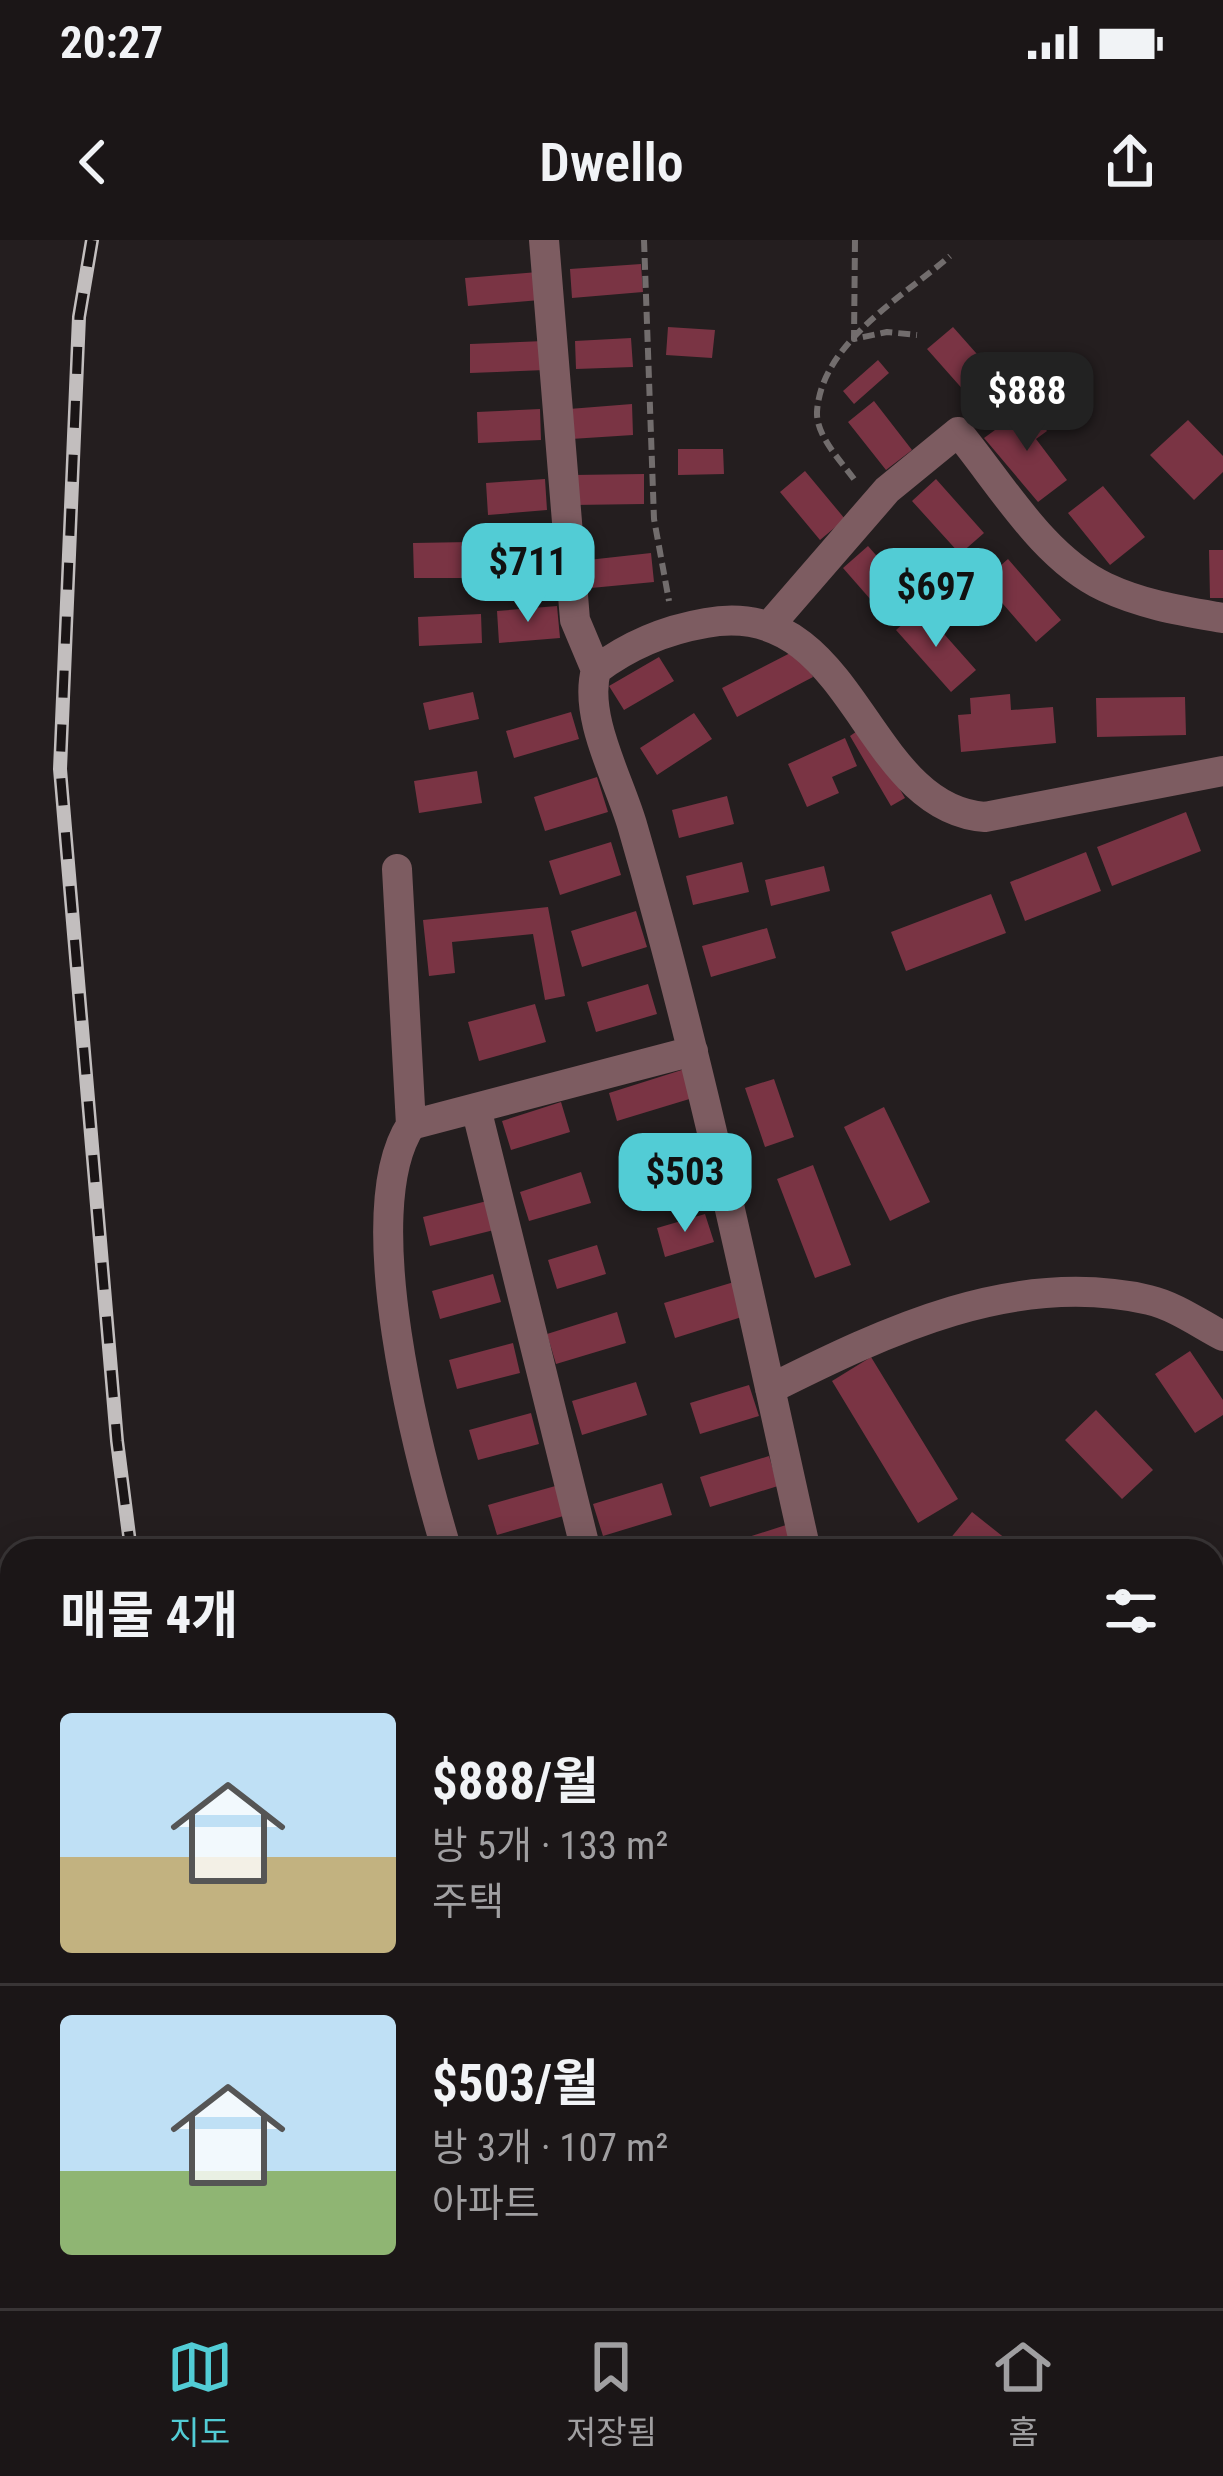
<!DOCTYPE html>
<html lang="ko">
<meta charset="utf-8">
<style>
body{margin:0;font-family:"Roboto Condensed","Noto Sans KR",sans-serif;background:#241f20;color:#f1f3f6;height:100vh;display:flex;flex-direction:column;font-size:45px;white-space:nowrap}
*{box-sizing:border-box;margin:0}
p{font-size:39px;color:#a09fa1}
.icon{flex:none;width:66px;height:66px;fill:none;stroke:currentColor;stroke-width:2;stroke-linecap:round;stroke-linejoin:round}
.map{position:relative;flex:1;overflow:hidden}
.sheet{position:absolute;left:0px;top:1299px;width:1224px;height:771px;display:flex;flex-direction:column;background:#1b1617;border-radius:36px 36px 0 0;box-shadow:0 6px 30px #0003,0 0 0 3px #393536}
.sheet>*{flex:none}
.price{position:absolute;translate:-50% -102px;padding:0 27px;border-radius:24px;background:#52ccd5;color:#111;font-size:39px;line-height:78px;filter:drop-shadow(0 3px 6px #0008)}
.price::after{content:'';position:absolute;left:50%;top:72px;width:36px;height:27px;margin-left:-18px;background:inherit;clip-path:polygon(0 0,100% 0,50% 100%)}
.price.selected{background:#222;color:#fff}
ul{padding:0;list-style:none}
li{display:flex;align-items:center;gap:36px;height:300px;padding:0 60px}
li+li{border-top:3px solid #393536}
li span{display:grid;place-items:center;flex:none;width:336px;height:240px;border-radius:12px;color:#555}
li>.icon{margin-inline-start:auto}
span .icon{width:144px;height:144px;fill:#fffc;stroke-width:1}
li b{font-size:51px}
h2{display:flex;justify-content:space-between;align-items:center;height:144px;padding:0 60px;font-size:51px}
.status{display:flex;justify-content:space-between;align-items:center;height:84px;padding:0 60px;background:#1b1617;direction:ltr}
.status svg{height:33px;fill:currentColor}
header{display:flex;justify-content:space-between;align-items:center;height:156px;padding:0 60px;background:#1b1617;font-size:54px;font-weight:600}
.menu{display:flex;justify-content:space-around;align-items:center;height:168px;border-top:3px solid #393536;background:#1b1617;font-size:33px;color:#a09fa1}
.menu a{display:grid;justify-items:center;gap:6px}
.menu .selected{color:#52ccd5}
.map>svg:first-child{display:block}
.building{fill:#7a3444}
.lines{fill:none;stroke-linecap:round;stroke-linejoin:round}
.path{stroke:#726d6d;stroke-width:6;stroke-dasharray:12 6;stroke-linecap:butt}
.minor{stroke:#7d5c61;stroke-width:30}
.secondary{stroke:#b27d86;stroke-width:30}
.rail-casing{stroke:#c2bebe;stroke-width:14}
.rail{stroke:#1a1516;stroke-width:9;stroke-dasharray:27;stroke-linecap:butt}
</style>
<div class="status"><b>20:27</b><svg viewBox="0 0 49 12"><path d="M0 12V9h3v3zM5 12V6h3v6zM10 12V3h3v9zM15 12V0h3v12zM26 1h20v11H26zM47 4h2v5h-2z"/></svg></div>
<header><svg class="icon" aria-label="back" viewBox="0 0 24 24"><path d="M15 5l-7 7 7 7"/></svg>Dwello<svg class="icon" aria-label="share" viewBox="0 0 24 24"><path d="M12 15V3M7 8l5-5 5 5M5 13v7h14v-7"/></svg></header>
<div class="map">
<svg width="1223" height="2068" viewBox="0 0 1223 2068">
<rect width="100%" height="100%" fill="#241e1f"/>
<!-- building -->
<path class="building" d="M641 24 643 52 572 58 570 29Z
M538 32 540 60 468 66 465 38Z
M668 87 715 90 712 118 666 115Z
M953 87 992 131 966 153 927 109Z
M631 98 633 127 576 129 575 101Z
M544 101 545 130 470 133V104Z
M878 120 889 133 854 164 843 151Z
M874 161 912 210 886 230 848 182Z
M632 164 633 195 571 199 569 169Z
M1028 166 1047 191 1036 199 1067 240 1038 262 984 198Z
M540 169 541 200 478 203 477 172Z
M1188 180 1223 216V232L1194 260 1150 215Z
M678 209H723L724 234 678 235Z
M805 231 845 279 820 300 780 252Z
M644 234V264L573 265V235Z
M545 239 547 270 488 275 486 243Z
M936 239 984 293 960 314 912 261Z
M1103 246 1145 297 1110 325 1068 273Z
M553 301 555 333 493 337 491 305Z
M470 302 471 338H414L413 303Z
M868 306 910 354 885 376 843 328Z
M1209 310H1223V358H1210Z
M651 313 654 342 591 348 588 320Z
M1008 319 1061 380 1036 402 983 341Z
M557 366 560 398 499 403 497 371Z
M921 368 976 430 951 452 896 390Z
M481 374 482 403 419 406 418 377Z
M798 409 813 437 737 477 722 448Z
M659 417 674 441 624 470 609 446Z
M473 452 479 479 429 490 423 463Z
M1010 454 1011 470 1053 467 1056 503 961 512 958 475 971 474 970 458Z
M1185 457 1186 495 1097 497 1096 458Z
M571 472 579 499 514 518 506 491Z
M694 473 712 499 657 535 640 508Z
M863 487 905 558 891 566 850 496Z
M845 498 857 526 832 537 839 553 807 567 788 524Z
M477 531 482 563 419 573 414 541Z
M597 537 608 572 545 591 534 557Z
M727 556 734 584 679 598 672 570Z
M1186 572 1201 611 1112 646 1097 607Z
M611 602 621 635 560 655 549 621Z
M1086 612 1101 651 1025 681 1010 642Z
M742 622 749 652 693 665 686 636Z
M824 626 830 651 771 666 765 640Z
M991 654 1006 693 906 731 891 692Z
M548 667 565 756 545 760 533 694 452 702 455 733 429 736 423 680Z
M636 671 647 707 582 727 571 691Z
M767 688 776 718 711 737 702 706Z
M648 744 657 774 596 792 587 762Z
M535 764 546 802 479 821 468 782Z
M688 828 696 857 617 881 609 853Z
M774 839 794 897 765 907 745 848Z
M561 862 570 892 511 910 502 881Z
M884 867 930 962 890 981 844 887Z
M688 905 697 933 646 949 638 920Z
M813 925 851 1025 815 1038 777 939Z
M581 932 591 963 529 981 520 952Z
M487 961 494 990 430 1006 423 977Z
M705 974 714 1002 665 1017 657 988Z
M597 1005 606 1034 557 1049 548 1020Z
M493 1034 501 1062 440 1079 432 1051Z
M734 1042 745 1076 675 1098 664 1063Z
M617 1072 626 1103 556 1124 547 1094Z
M513 1103 520 1133 457 1149 449 1120Z
M1190 1111 1223 1160V1175L1195 1193 1155 1134Z
M871 1117 958 1259 918 1283 832 1141Z
M636 1142 647 1175 582 1195 572 1161Z
M749 1145 759 1176 700 1194 690 1163Z
M1096 1170 1153 1230 1122 1259 1065 1200Z
M531 1173 539 1204 478 1220 469 1190Z
M769 1216 778 1246 710 1267 700 1237Z
M662 1243 672 1275 603 1296 593 1264Z
M559 1245 567 1275 497 1295 488 1265Z
M972 1272 1021 1311H940Z
M786 1285 794 1311H739L736 1301Z
M762 2058H799L801 2068H764Z
M959 2058H997L998 2068H960Z"/>
<g class="lines">
<!-- path -->
<path class="path" d="M644 0 654 279 669 361
M855 0 854 99 887 92 917 95
M854 239C841 221 816 196 817 172 821 103 904 56 950 16"/>
<!-- minor -->
<path class="minor" d="M544 0 575 380 596 430
M770 385 887 250 958 192C1001 244 1043 318 1105 347 1143 365 1183 371 1223 378
M397 629 411 885C354 971 418 1214 447 1311
M476 868 586 1311
M411 885 693 811
M770 1149C886 1091 1015 1029 1149 1060 1175 1066 1200 1084 1223 1096
M806 1311C752 1069 702 826 633 588 620 541 583 478 596 430 629 405 665 390 706 383 855 355 862 568 985 577L1223 531
M258 2058 259 2068"/>
<!-- secondary -->
<path class="secondary" d="M0 1713 12 1714
M1182 2058 1186 2068"/>
<!-- rail casing -->
<g class="rail-casing">
<path id="rail" d="M92 0 79 77 60 529 117 1201 131 1311
M227 2058 228 2068"/>
</g>
<!-- rail -->
<use href="#rail" class="rail"/>
</g>
</svg>
<b class="price selected" style="left:1027px;top:214px">$888</b>
<b class="price" style="left:528px;top:385px">$711</b>
<b class="price" style="left:936px;top:410px">$697</b>
<b class="price" style="left:685px;top:995px">$503</b>
<section class="sheet">
<h2>매물 4개<svg class="icon" aria-label="filters" viewBox="0 0 24 24"><path d="M4 7h16M4 17h16"/><circle cx="9" cy="7" r="2"/><circle cx="15" cy="17" r="2"/></svg></h2>
<ul>
<li><span style="background:linear-gradient(#bfe0f5 60%,#c2b280 0)"><svg class="icon" aria-label="home" viewBox="0 0 24 24"><path d="M3 11l9-7 9 7M6 9v11h12V9"/></svg></span><div><b>$888/월</b><p>방 5개 · 133 m²</p><p>주택</p></div></li>
<li><span style="background:linear-gradient(#bfe0f5 65%,#8fb573 0)"><svg class="icon" aria-label="home" viewBox="0 0 24 24"><path d="M3 11l9-7 9 7M6 9v11h12V9"/></svg></span><div><b>$503/월</b><p>방 3개 · 107 m²</p><p>아파트</p></div></li>
</ul>
</section>
</div>
<nav class="menu">
<a class="selected"><svg class="icon" aria-label="map" viewBox="0 0 24 24"><path d="M3 6l6-2 6 2 6-2v14l-6 2-6-2-6 2zM9 4v14M15 6v14"/></svg>지도</a>
<a><svg class="icon" aria-label="saved" viewBox="0 0 24 24"><path d="M7 4h10v16l-5-4-5 4z"/></svg>저장됨</a>
<a><svg class="icon" aria-label="home" viewBox="0 0 24 24"><path d="M3 11l9-7 9 7M6 9v11h12V9"/></svg>홈</a>
</nav>
